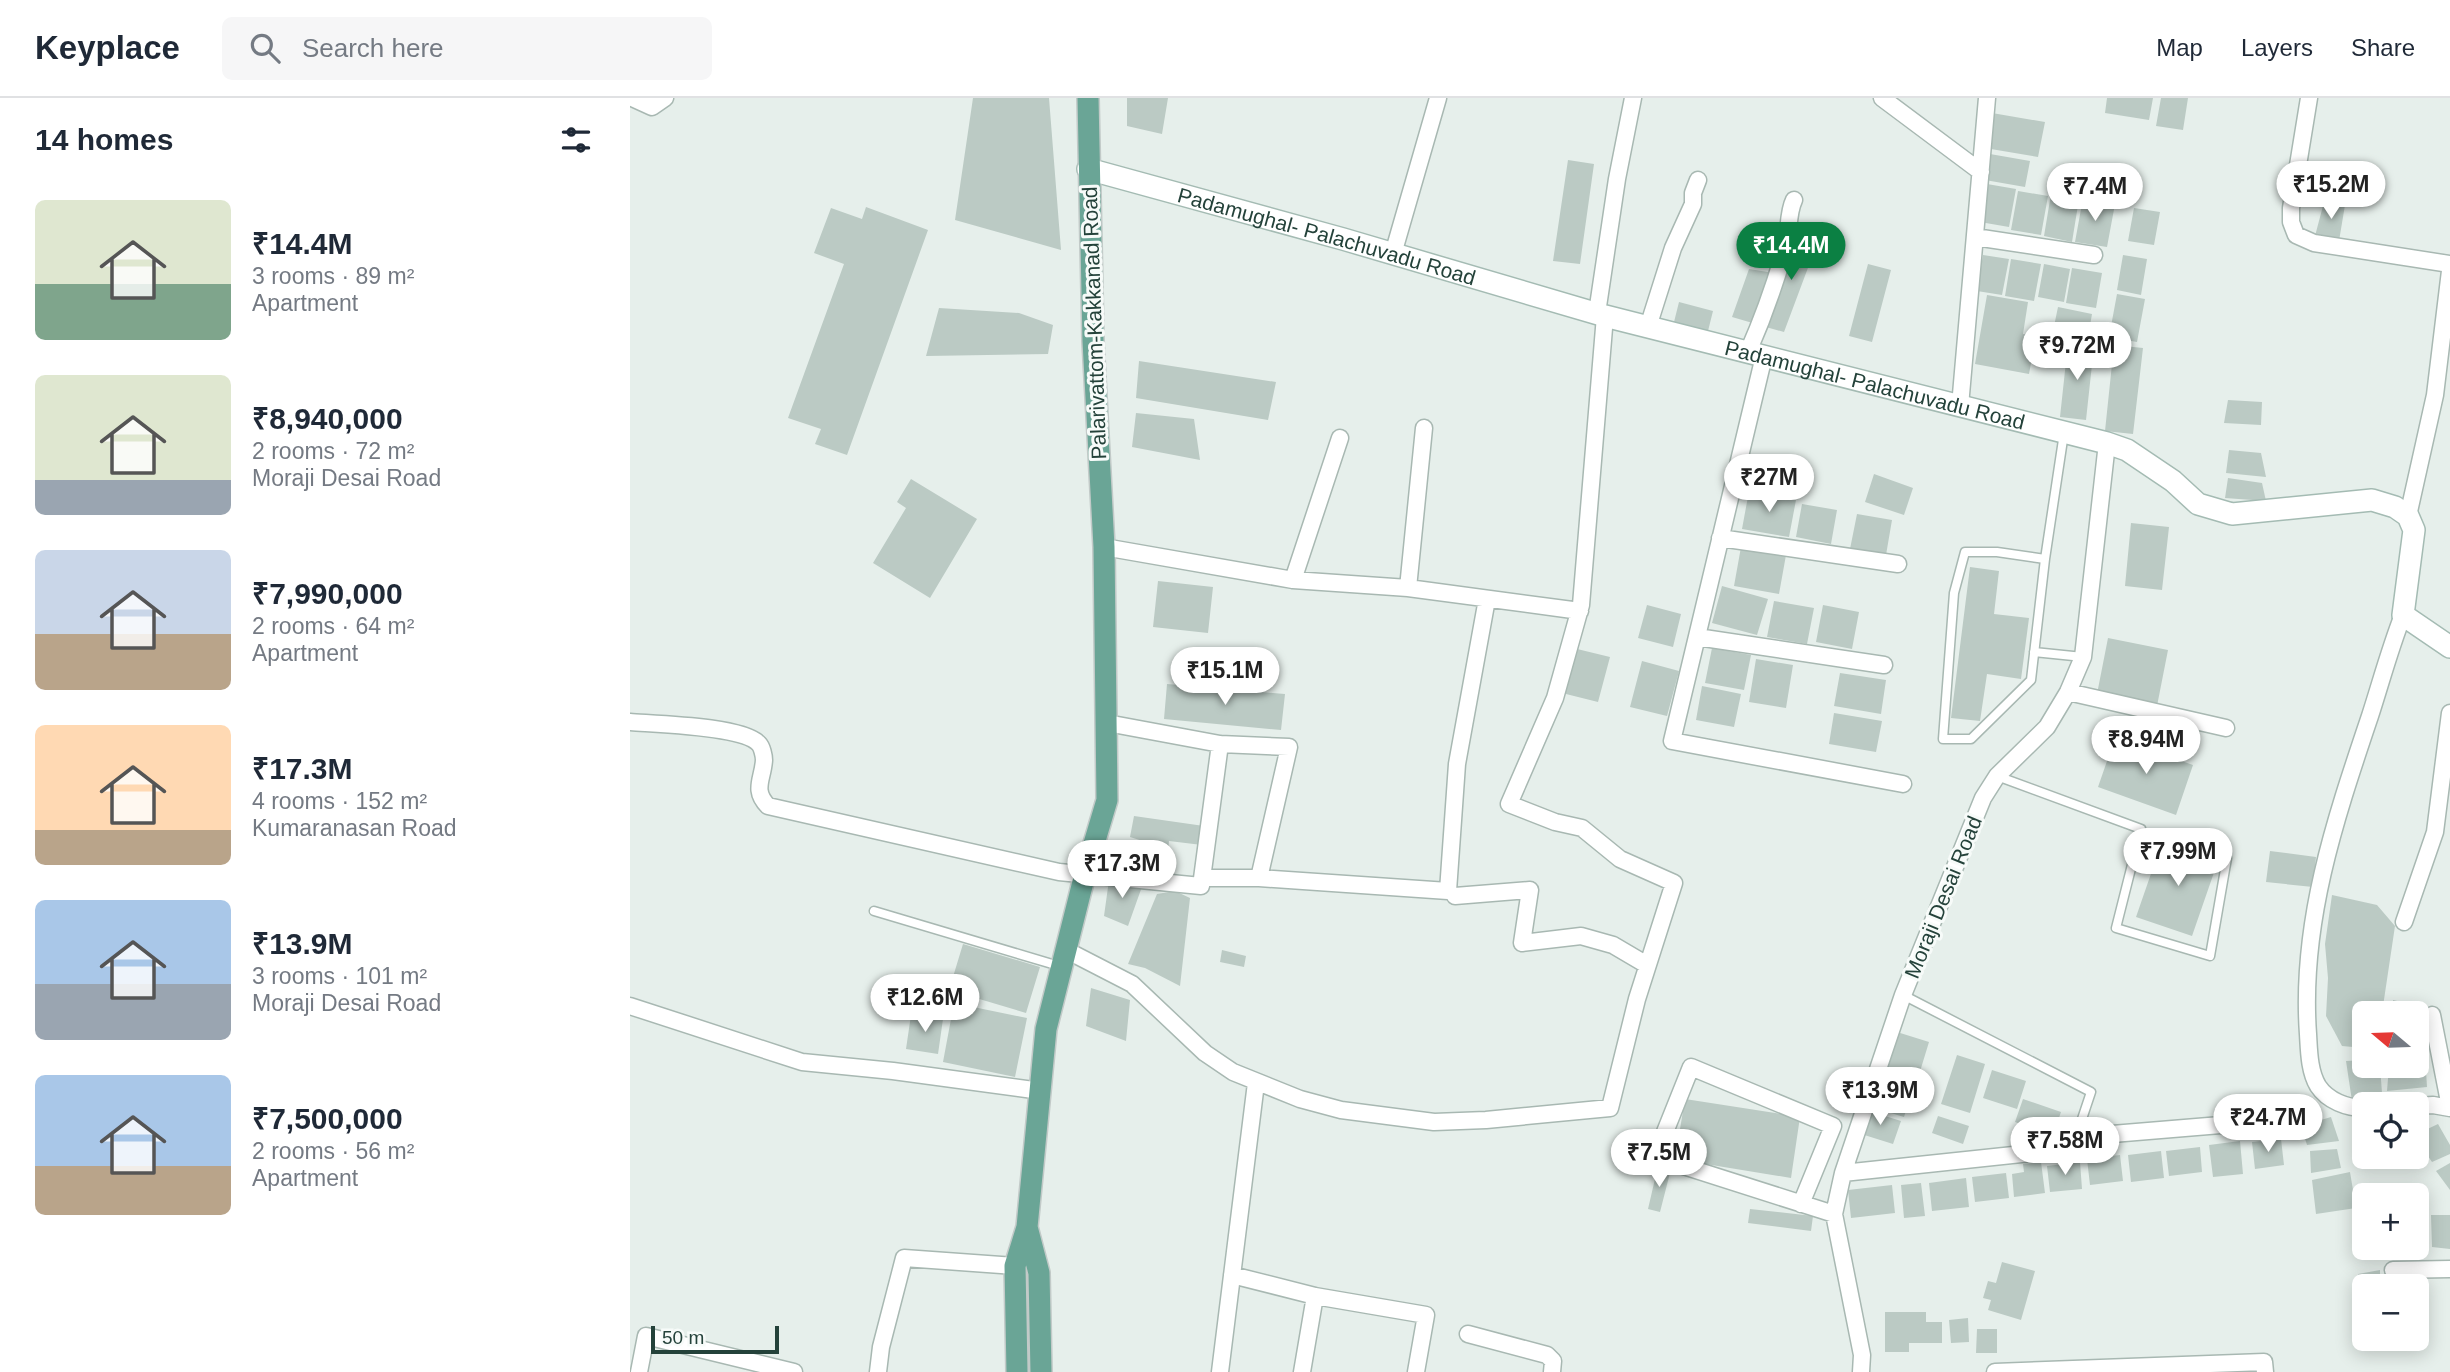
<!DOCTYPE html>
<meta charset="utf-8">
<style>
body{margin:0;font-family:Helvetica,sans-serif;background:#f6f6f7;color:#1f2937;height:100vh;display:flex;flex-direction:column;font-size:26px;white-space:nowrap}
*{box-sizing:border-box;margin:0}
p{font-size:23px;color:#747a83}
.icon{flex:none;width:38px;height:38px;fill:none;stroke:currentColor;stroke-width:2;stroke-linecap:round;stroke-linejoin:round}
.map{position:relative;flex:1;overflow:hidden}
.side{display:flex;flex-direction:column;background:#fff;width:630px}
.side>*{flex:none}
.needle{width:46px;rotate:289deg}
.controls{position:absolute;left:1722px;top:903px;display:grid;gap:14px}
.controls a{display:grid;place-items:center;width:77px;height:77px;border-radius:10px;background:#fff;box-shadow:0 4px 18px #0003;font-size:35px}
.scale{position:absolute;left:21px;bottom:18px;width:128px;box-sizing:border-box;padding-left:7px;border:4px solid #24423a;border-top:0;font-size:19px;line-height:24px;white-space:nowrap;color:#24423a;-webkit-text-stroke:5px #f7fbf9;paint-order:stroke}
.price{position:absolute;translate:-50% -60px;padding:0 16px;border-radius:24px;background:#fff;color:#222;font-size:23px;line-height:46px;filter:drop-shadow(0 2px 4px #0008)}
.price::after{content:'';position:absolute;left:50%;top:42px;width:21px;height:16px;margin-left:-10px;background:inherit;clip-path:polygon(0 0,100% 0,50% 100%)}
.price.current{background:#0b8043;color:#fff}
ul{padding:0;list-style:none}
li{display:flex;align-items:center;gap:21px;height:175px;padding:0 35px}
li span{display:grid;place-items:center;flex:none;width:196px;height:140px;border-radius:10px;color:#555}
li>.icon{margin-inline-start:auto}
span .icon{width:84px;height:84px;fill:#fffc;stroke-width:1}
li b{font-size:30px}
h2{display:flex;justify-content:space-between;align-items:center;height:84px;padding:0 35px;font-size:30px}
header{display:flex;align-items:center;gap:42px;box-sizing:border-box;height:98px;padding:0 35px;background:#fff;border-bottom:2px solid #e0e1e3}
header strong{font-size:33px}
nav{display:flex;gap:38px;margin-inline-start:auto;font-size:24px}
.search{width:490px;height:63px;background:#f6f6f7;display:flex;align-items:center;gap:18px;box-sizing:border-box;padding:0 24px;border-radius:10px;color:#747a83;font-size:26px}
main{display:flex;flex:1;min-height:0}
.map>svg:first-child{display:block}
.building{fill:#bbcac4}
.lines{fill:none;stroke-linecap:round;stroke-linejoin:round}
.service-casing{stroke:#a8b8b2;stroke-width:11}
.minor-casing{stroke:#a8b8b2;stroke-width:19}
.secondary-casing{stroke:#a4bbb3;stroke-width:24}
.primary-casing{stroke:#c2cac8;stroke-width:24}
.service{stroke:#fff;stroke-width:8}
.minor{stroke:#fff;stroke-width:16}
.secondary{stroke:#fff;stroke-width:21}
.primary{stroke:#6aa596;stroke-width:21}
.labels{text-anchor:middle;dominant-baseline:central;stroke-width:6;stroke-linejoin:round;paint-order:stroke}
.street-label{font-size:21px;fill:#24423a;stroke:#f7fbf9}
</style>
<header>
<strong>Keyplace</strong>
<div class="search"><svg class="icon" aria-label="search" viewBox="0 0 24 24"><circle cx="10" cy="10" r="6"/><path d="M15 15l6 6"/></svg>Search here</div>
<nav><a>Map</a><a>Layers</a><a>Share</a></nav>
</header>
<main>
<section class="side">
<h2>14 homes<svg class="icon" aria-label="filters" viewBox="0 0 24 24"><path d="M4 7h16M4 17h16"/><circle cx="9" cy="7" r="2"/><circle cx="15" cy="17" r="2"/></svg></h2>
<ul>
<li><span style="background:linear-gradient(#dfe7d0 60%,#7fa58c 0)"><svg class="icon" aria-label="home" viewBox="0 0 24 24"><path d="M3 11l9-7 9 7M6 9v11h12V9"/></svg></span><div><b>₹14.4M</b><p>3 rooms · 89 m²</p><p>Apartment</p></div></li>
<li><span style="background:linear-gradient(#dfe7d0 75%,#9aa5b1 0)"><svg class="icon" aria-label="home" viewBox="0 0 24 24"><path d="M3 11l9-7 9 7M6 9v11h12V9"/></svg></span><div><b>₹8,940,000</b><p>2 rooms · 72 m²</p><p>Moraji Desai Road</p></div></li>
<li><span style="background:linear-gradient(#c9d6e8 60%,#b9a48a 0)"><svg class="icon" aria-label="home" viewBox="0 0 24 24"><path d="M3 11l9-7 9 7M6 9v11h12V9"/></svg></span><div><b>₹7,990,000</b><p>2 rooms · 64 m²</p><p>Apartment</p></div></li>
<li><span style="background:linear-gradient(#ffd9b3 75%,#b9a48a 0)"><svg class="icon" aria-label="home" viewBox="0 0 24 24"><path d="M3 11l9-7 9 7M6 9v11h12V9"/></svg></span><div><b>₹17.3M</b><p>4 rooms · 152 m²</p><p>Kumaranasan Road</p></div></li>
<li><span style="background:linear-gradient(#a9c7e8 60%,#9aa5b1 0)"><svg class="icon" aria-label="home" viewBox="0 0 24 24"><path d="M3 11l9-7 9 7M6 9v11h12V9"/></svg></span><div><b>₹13.9M</b><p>3 rooms · 101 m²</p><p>Moraji Desai Road</p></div></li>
<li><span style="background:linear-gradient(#a9c7e8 65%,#b9a48a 0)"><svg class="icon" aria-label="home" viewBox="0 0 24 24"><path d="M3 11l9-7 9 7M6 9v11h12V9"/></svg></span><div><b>₹7,500,000</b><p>2 rooms · 56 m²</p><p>Apartment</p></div></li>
</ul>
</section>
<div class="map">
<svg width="1820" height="1274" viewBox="0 0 1820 1274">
<rect width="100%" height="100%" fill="#e6efeb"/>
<!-- building -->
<path class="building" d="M343 0H419L431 152 325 122Z
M497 0H538L532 36 497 28Z
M1477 0H1523L1519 22 1475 15Z
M1531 0H1558L1553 32 1526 28Z
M1362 15 1415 24 1408 59 1355 50Z
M1360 56 1400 63 1395 89 1355 82Z
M938 62 964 66 950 166 923 163Z
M1357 86 1386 91 1379 129 1350 124Z
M1388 93 1418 98 1411 137 1381 132Z
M1421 96 1449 101 1442 144 1414 138Z
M1453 100 1485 106 1477 149 1445 144Z
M1694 104 1715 107 1709 143 1685 138Z
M236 109 298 132 217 357 185 346 191 331 158 320 214 166 184 155 201 110 232 121Z
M1504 110 1530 114 1524 147 1498 143Z
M1164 137 1188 143 1154 234 1136 229Z
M1353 157 1379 161 1372 197 1347 193Z
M1493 157 1517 161 1511 197 1487 192Z
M1381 161 1411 166 1404 203 1375 198Z
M1238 166 1261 172 1242 244 1219 238Z
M1414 166 1440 171 1434 204 1408 199Z
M1442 170 1472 175 1466 210 1436 205Z
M1119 171 1144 175 1126 226 1102 219Z
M1487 196 1515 201 1507 244 1479 239Z
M1357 197 1398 204 1393 236 1406 238 1399 276 1345 266Z
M1049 204 1083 213 1078 233 1044 224Z
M1428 209 1462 216 1458 239 1423 233Z
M309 210 389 215 423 227 418 256 296 258Z
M1438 245 1464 248 1456 322 1430 319Z
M1484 247 1513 250 1503 336 1475 333Z
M509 263 646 284 638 322 506 300Z
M1598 302 1632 304 1631 327 1594 325Z
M506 315 564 321 570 362 502 349Z
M1599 352 1631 355 1636 379 1596 375Z
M1244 376 1283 390 1274 417 1235 404Z
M1598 380 1632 385 1636 403 1595 400Z
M281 381 347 421 300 500 243 465 276 410 267 404Z
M1119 393 1166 402 1159 439 1112 431Z
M1172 406 1207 412 1201 446 1166 439Z
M1227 416 1262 422 1256 457 1220 451Z
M1501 425 1539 429 1532 492 1495 488Z
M1111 449 1156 457 1149 496 1104 488Z
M1340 469 1369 473 1364 516 1399 520 1391 581 1357 576 1350 623 1321 620Z
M528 483 583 489 578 535 523 529Z
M1092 488 1138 501 1127 537 1082 525Z
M1144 503 1184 510 1177 546 1137 539Z
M1017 507 1051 516 1043 549 1008 540Z
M1193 507 1229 514 1222 551 1186 544Z
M1478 540 1538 552 1527 608 1467 596Z
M943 550 980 559 968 604 932 595Z
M1082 550 1121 557 1114 592 1075 585Z
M1126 561 1163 567 1156 610 1119 604Z
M1012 563 1049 573 1037 618 1000 609Z
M1210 575 1256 582 1251 616 1204 608Z
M537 586 655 596 651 632 534 621Z
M1072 588 1111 596 1104 629 1066 622Z
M1204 615 1252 623 1246 654 1199 646Z
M1485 640 1563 667 1546 717 1468 689Z
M504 718 574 728 572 747 539 743 536 772 515 770 519 745 500 739Z
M1533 741 1589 760 1562 838 1506 819Z
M1640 753 1686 759 1683 789 1636 784Z
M479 782 514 783 498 828 474 818Z
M545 793 560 800 550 888 515 870 498 866 527 796Z
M1702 797 1747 807 1765 828 1752 915H1734V950L1712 948 1696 918 1698 880 1695 846Z
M333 846 410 869 396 915 319 892Z
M592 852 616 858 614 869 590 864Z
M461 890 500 902 496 943 456 928Z
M1763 902 1792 909 1790 938 1787 937V915H1763Z
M324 905 397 920 385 979 313 964Z
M281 917 313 921 308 956 276 951Z
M1267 934 1299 944 1288 980 1255 969Z
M1787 955 1795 956 1797 989 1757 993 1759 968H1787Z
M1327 957 1355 966 1340 1015 1311 1006Z
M1734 962V968H1750L1752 995 1722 1003 1716 963Z
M1362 972 1396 983 1387 1011 1353 1000Z
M1252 974 1285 984 1274 1019 1241 1009Z
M1055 1001 1170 1019 1161 1080 1045 1061Z
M1393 1001 1431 1014 1423 1037 1385 1024Z
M1236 1012 1271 1023 1263 1046 1228 1035Z
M1308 1018 1339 1028 1333 1046 1302 1035Z
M1701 1019 1709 1043 1677 1047 1671 1028Z
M1808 1026 1820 1047V1056L1802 1064 1787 1042V1036Z
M1651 1041 1654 1067 1625 1071 1622 1044Z
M1610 1043 1613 1076 1583 1079 1579 1047Z
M1570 1049 1572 1074 1539 1078 1536 1053Z
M1707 1051 1711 1070 1681 1075 1680 1053Z
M1531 1053 1534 1080 1501 1084 1498 1057Z
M1490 1057 1493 1083 1460 1087 1457 1061Z
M1411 1064 1415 1095 1384 1099 1382 1076 1394 1074 1393 1066Z
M1450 1064 1452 1091 1420 1094 1417 1068Z
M1820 1065V1092L1806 1073Z
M1028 1068 1041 1071 1030 1114 1018 1111Z
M1720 1074 1726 1110 1686 1116 1682 1082Z
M1376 1075 1379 1100 1345 1104 1342 1079Z
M1336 1080 1339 1109 1302 1113 1299 1085Z
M1291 1085 1295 1118 1274 1120 1271 1087Z
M1262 1087 1265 1115 1221 1120 1218 1092Z
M1120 1111 1183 1118 1181 1133 1118 1125Z
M1793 1113 1792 1157 1768 1154V1150H1787V1114Z
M1801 1117H1820V1151L1802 1149Z
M1728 1118H1734V1150H1761V1160L1731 1159Z
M1372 1164 1405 1173 1391 1222 1358 1212 1361 1202 1353 1200 1358 1183 1366 1185Z
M1750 1172V1188H1734V1218H1727L1728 1176Z
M1787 1182V1188H1759V1186Z
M1255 1214H1296V1224H1312V1245H1279V1254H1255Z
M1338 1220 1339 1244 1321 1245 1319 1222Z
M1347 1231H1367V1255H1346Z"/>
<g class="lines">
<!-- service casing -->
<g class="service-casing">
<path id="service" d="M1415 461 1401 582 1341 641H1313L1324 495 1335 454H1367L1415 461 1434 335
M1404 554 1453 559
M1367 678 1511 731 1486 830 1580 858 1597 760
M244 813 429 868
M1273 897 1461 994 1446 1039"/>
</g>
<!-- minor casing -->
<g class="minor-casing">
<path id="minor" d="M2 0 22 9 35 0
M1252 0 1351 74
M1679 0 1661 110V124L1666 137 1684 145 1820 166
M1345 139 1464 157
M763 156 808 0
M967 215 987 81 1003 0
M1018 229 1043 150 1063 106V95L1068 82
M1118 254C1133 220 1145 186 1155 151 1160 135 1157 116 1164 102
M1134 258 1042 643 1273 686
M1330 308 1357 0
M1778 418 1805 297 1820 173
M1090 440 1268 466
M474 449 663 482 778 490 950 513
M663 482 710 340
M778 490 794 330
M1067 539 1254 567
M1438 594 1596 630
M0 624C25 626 114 628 129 646 132 649 134 658 134 662 133 681 122 692 138 708L429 774 571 788 590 646
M477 625 590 646 659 649 629 780 818 793 827 666 857 501
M572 780H629
M825 798 900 792 892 845 951 838 983 847 1017 867
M1774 824 1805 734 1820 615
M436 852 502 886 575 955 603 974 670 1001 711 1012 804 1024 856 1022 980 1010 1007 901 1044 785 990 761 952 730 925 724 879 706 925 600 951 507 975 218
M0 908 172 964 263 973 411 993
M1802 917 1820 1009
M1787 1008 1803 1007 1820 1010
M1734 1010C1717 1010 1698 1003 1688 988 1679 973 1679 952 1678 936 1670 825 1705 722 1740 618 1751 584 1760 550 1773 517
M1446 1039 1651 1022
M1213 1075 1411 1054
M1171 1106 1203 1028 1061 969 1025 1059 1204 1116
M1763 1172 1820 1171
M602 1177 685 1198 672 1274
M685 1198 796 1217 786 1274
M838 1236 917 1257 923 1263 922 1274
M9 1274 16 1238 164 1274
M248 1274 251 1249 274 1160 385 1168
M590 1274 626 985
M1231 1274 1232 1257 1204 1116 1213 1075 1273 897 1353 700 1367 678 1417 629 1438 594 1453 559 1477 345
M1365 1274 1634 1264 1635 1274"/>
</g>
<!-- secondary casing -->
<g class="secondary-casing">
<g id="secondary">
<path id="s1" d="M458 71 713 141 975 218 1477 345 1497 352 1543 383 1568 406 1602 416 1742 402 1765 409 1778 418 1784 432 1773 517 1820 549"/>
</g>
</g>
<!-- primary casing -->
<g class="primary-casing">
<path id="primary" d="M397 1129 409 1175 411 1274
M387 1274 385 1168 397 1129 416 931 455 776 477 702 474 449 463 243 458 0"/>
</g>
<!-- service -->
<use href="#service" class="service"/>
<!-- minor -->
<use href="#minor" class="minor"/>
<!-- secondary -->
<use href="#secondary" class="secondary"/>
<!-- primary -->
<use href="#primary" class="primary"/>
</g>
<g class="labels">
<!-- street labels -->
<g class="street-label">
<text stroke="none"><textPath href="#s1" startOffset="248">Padamughal- Palachuvadu Road</textPath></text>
<text transform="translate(464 225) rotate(-92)">Palarivattom-Kakkanad Road</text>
<text stroke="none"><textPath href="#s1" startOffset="816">Padamughal- Palachuvadu Road</textPath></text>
<text transform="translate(1313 799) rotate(-68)">Moraji Desai Road</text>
</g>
</g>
</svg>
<div class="controls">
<a><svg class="needle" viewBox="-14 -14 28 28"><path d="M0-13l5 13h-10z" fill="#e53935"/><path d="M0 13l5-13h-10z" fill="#747a83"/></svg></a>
<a><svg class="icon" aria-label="locate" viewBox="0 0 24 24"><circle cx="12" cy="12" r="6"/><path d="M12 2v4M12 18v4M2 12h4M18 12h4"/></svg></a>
<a>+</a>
<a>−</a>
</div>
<div class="scale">50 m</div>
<b class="price" style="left:1701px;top:123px">₹15.2M</b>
<b class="price" style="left:1465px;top:125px">₹7.4M</b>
<b class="price current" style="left:1161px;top:184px">₹14.4M</b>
<b class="price" style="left:1447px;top:284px">₹9.72M</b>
<b class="price" style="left:1139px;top:416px">₹27M</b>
<b class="price" style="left:595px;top:609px">₹15.1M</b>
<b class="price" style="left:1516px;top:678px">₹8.94M</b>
<b class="price" style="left:1548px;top:790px">₹7.99M</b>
<b class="price" style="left:492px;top:802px">₹17.3M</b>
<b class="price" style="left:295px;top:936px">₹12.6M</b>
<b class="price" style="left:1250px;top:1029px">₹13.9M</b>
<b class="price" style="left:1638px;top:1056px">₹24.7M</b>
<b class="price" style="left:1435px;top:1079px">₹7.58M</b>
<b class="price" style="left:1029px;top:1091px">₹7.5M</b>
</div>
</main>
